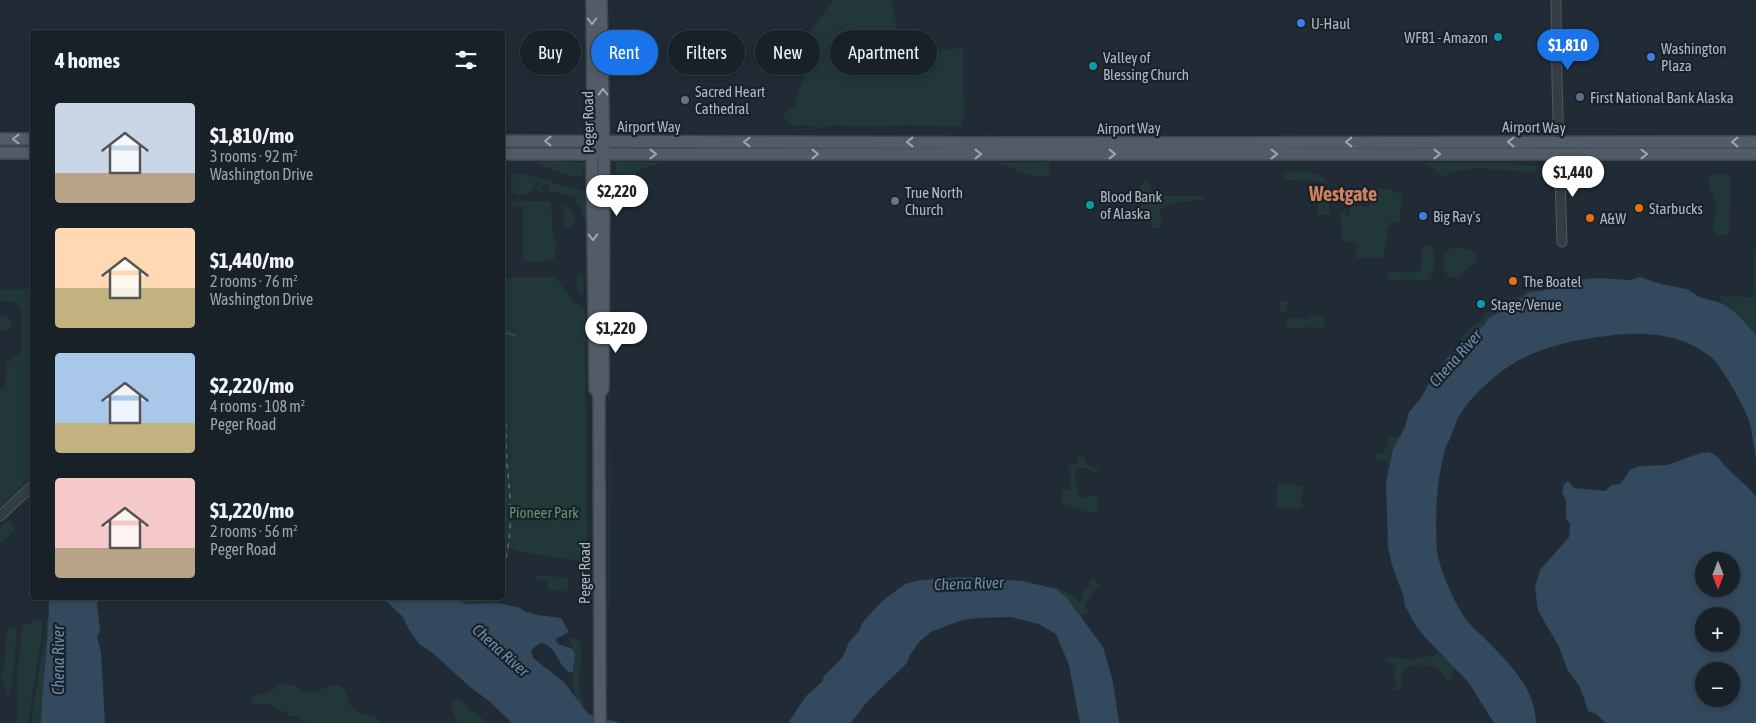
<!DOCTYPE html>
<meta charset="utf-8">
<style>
body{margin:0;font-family:"Asap Condensed",sans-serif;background:#212830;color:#f1f3f6;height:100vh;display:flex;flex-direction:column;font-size:19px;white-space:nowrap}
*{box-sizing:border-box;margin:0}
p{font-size:16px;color:#9fa3a8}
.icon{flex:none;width:28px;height:28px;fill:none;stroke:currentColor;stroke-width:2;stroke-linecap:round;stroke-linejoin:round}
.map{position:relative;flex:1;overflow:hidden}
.panel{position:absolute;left:30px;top:30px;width:475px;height:570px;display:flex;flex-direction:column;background:#182028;border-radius:5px;box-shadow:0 2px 8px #0003,0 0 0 1px #363e45}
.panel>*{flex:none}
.top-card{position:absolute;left:520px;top:30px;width:475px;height:45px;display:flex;gap:10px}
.needle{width:32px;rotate:180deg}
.controls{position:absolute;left:1695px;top:552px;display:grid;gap:10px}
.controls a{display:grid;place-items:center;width:45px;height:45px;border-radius:50%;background:#182028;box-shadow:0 2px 8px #0003,0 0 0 1px #363e45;font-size:25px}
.price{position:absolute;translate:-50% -42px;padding:0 11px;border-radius:18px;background:#fff;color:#222;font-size:16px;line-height:32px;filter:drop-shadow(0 1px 2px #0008)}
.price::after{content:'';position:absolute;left:50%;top:30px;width:15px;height:11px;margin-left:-8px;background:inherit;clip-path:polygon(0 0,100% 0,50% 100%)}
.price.on{background:#1a73e8;color:#fff}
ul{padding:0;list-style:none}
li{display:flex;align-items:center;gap:15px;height:125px;padding:0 25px}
li span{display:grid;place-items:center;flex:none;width:140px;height:100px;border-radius:5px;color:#555}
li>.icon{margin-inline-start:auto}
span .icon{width:60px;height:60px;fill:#fffc;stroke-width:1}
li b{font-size:21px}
h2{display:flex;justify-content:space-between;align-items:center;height:60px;padding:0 25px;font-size:21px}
.tag{padding:0 18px;border-radius:22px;background:#182028;box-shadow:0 2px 8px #0003,0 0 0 1px #363e45;font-size:18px;line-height:45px}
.tag.on{background:#1a73e8;color:#fff}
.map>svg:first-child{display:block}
.green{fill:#223737}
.water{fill:#33495d;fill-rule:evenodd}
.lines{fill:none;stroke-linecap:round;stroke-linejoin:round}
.stream{stroke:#33495d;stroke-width:2}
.minor-casing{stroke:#4e5861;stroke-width:11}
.major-casing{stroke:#3d4650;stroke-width:14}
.minor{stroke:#333d46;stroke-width:9}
.major{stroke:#515c67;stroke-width:11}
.rail{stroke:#55626e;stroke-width:2;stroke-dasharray:5 5;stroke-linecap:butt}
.oneway{stroke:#9ba6b1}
.shop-dot{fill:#3f7fe0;stroke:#19222b;stroke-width:2}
.culture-dot{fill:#0f9aa8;stroke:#19222b;stroke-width:2}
.service-dot{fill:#5c6f8a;stroke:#19222b;stroke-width:2}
.worship-dot{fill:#6b7280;stroke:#19222b;stroke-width:2}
.food-dot{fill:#e8710a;stroke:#19222b;stroke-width:2}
.labels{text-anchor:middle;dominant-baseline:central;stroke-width:4.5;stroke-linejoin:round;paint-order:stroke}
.poi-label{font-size:15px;fill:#adb8c3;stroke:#19222b;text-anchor:start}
.street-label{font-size:15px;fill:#adb8c3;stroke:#19222b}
.park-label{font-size:15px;fill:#65936b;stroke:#19222b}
.water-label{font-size:16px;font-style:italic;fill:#6e8ca7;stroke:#19222b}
.district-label{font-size:20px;font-weight:bold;fill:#d1815b;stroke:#19222b}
</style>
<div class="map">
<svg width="1756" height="723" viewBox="0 0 1756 723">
<rect width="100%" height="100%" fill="#202b36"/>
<!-- green -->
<path class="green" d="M833 0H891L897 27 906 41 912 48 918 50 930 52 960 48 963 50V98L965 106 962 125 959 127 908 125 867 127 833 125 820 128 804 125 793 126 783 118V115L795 106 801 83 807 72V67L796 55 797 50Z
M542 161 581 162 584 164 583 176H570L535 163Z
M619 161 622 162H664C659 164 651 166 645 168 636 171 628 180 617 175L615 162Z
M1049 162V176L1034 177 998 163Z
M1422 163H1510L1539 167 1536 171 1531 172C1503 171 1468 162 1443 177L1433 168Z
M515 173C533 175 547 180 563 186 571 189 580 189 587 192V219L584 220 582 211 575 201 576 196 572 198 560 193 554 192 553 194H549L550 187 545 184 544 186 546 187 542 186 541 189 547 190 538 191 537 188 540 184 537 182 530 194C526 194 521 195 517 194 508 191 510 178 515 173Z
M1282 173C1295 173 1321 168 1327 183L1317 181 1285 180 1282 177Z
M1713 174H1725L1731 178 1729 231 1727 235H1716C1710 227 1715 217 1717 208L1708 182 1711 175Z
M1143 181 1149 182 1152 192 1156 196H1205L1203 201C1193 200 1165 202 1160 211L1162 225 1159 228H1151V217L1150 215H1113V210L1140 209C1142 200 1138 188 1143 181Z
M1377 188 1390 189 1395 193 1402 192 1400 222H1391V226L1388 228 1384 254 1382 258H1356L1355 250 1358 248V244L1342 240 1341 212 1345 211 1346 216H1349L1350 214 1349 209 1352 206 1369 207V191Z
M1318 199H1329V215H1317Z
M514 201H547L551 203 553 235 556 246 554 260C546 262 531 263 523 260V207L513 206 511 203Z
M564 204C571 209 575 215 574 224L564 230Z
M1428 245 1432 246C1435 256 1435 272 1429 281L1389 280 1388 274 1390 269 1392 271C1401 272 1413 274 1422 270V246Z
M1454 246 1473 251C1476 253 1477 262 1476 265L1469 266C1454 287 1438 277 1445 252Z
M1753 250H1756V335L1736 313 1721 303 1720 296 1754 297Z
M578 274 584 275 583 297C574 291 576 283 578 274Z
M512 277H555L573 300 585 311 587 562 521 552 510 548 503 573 502 279Z
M1532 286 1533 291C1526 293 1515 301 1512 307 1486 313 1477 336 1457 350 1460 339 1469 325 1481 321L1483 316 1502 304 1510 303Z
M29 289 32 291V477L0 507V389L5 388 7 362 22 352 21 308 12 301H0V290Z
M609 296 610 577 608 635Z
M1285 300 1288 304 1285 315 1279 309V302Z
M1314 314 1322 317 1325 324 1324 330 1311 327 1288 329 1284 326 1291 317 1306 319Z
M0 315C7 315 11 319 12 326L9 330 0 331Z
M1399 435 1401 436 1391 453 1390 463H1387L1384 459 1376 460 1374 455 1383 453 1388 443 1387 437H1396Z
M1078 457H1084L1089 466 1098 469V473L1095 474 1086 468H1077L1075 471 1078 496 1082 498 1095 494 1098 499 1097 512H1087L1075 509 1069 505 1063 504 1061 501 1063 490 1066 488 1069 490 1071 489V479L1068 467 1076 464Z
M1278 483 1303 486 1304 490 1300 498 1303 506 1301 508 1276 507Z
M7 521 13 523 15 531 0 544V528Z
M534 576H549L569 578 567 592 547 589 548 581 534 578Z
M1092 579 1100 584 1099 586C1091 591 1090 600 1084 605L1088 612 1081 616 1073 605 1049 588 1053 586C1064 588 1071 597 1081 602L1084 591Z
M449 598 467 599 475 598 477 599 496 600 497 601 496 603 466 604Z
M42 619 41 640 28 723H17V680L22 625Z
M49 619 44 669 41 723H31L39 669 46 639V622Z
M17 627 12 684 9 693 6 694V689L0 673 4 671 7 630Z
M570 637 577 639C586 650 578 672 579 685 579 691 582 698 583 705L582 707C566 687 577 673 574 653 573 647 569 643 570 637Z
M1439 652 1455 667 1451 680 1447 681C1442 676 1441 670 1436 666 1425 667 1416 661 1407 669H1403L1401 677 1402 686 1398 691 1393 690 1396 685 1394 675 1396 667 1386 662 1385 658 1389 657 1413 660 1420 657 1433 656Z
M276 685C281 685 287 684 292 685 299 687 303 692 310 692 319 692 331 684 337 685 347 686 346 699 352 706 360 717 374 714 383 723H306L299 716H290L270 704 256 705 252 702 251 699 255 694C268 695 268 696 276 685Z
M460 699 469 709 489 723H458L452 711V702L454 700Z"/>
<!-- water -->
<path class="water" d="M1640 277 1661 284 1686 289 1700 297 1721 303 1736 313 1756 335V458C1753 446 1753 433 1749 421 1746 409 1722 367 1713 359 1683 333 1644 331 1606 336 1566 341 1529 349 1497 375 1483 386 1468 401 1459 416 1456 423 1448 445 1446 446 1436 481 1435 517 1437 551 1439 568 1455 604 1465 618 1469 624 1475 629 1481 635 1506 660 1535 686 1536 723H1494L1469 683 1425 637 1416 626 1405 606 1404 598 1392 565 1388 548 1386 482 1393 449 1405 427 1409 412 1421 398 1433 375 1438 373 1447 358 1468 342 1470 337 1485 324 1488 319 1506 308 1512 307 1514 303 1530 292 1545 290 1562 282 1598 278 1630 280Z
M1708 452C1720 456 1719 460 1727 468 1737 478 1748 486 1756 497V723H1606L1596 714 1588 711 1580 687 1567 669 1559 647 1538 610 1535 588 1540 570 1569 537 1570 524 1566 518V500L1562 493 1564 484 1568 481 1574 488 1605 491 1612 485 1620 484 1631 469 1640 466 1667 465 1701 453ZM1704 561H1731V589H1704ZM1731 616V644H1704V616ZM1731 671V699H1704V671Z
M966 577 1023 581 1056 589 1067 598 1103 647 1113 682 1119 723H1080L1069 665 1056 634 1039 624 1011 617 977 618 962 620 931 632 919 642 910 655 906 664 866 703 851 723H788L806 696 822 682 824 676 842 658 849 642 859 631 863 622 882 601 905 584 920 580Z
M49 598H99L97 605 100 631 97 637 101 652 105 723H41C42 681 49 640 49 598Z
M383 598H449L466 604 499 603 520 608 524 611 537 615 561 618 569 632 556 639V641L558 644 573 649 575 655 573 672 571 673C557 667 558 645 540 643L531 650 533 658 564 682 588 714 621 723H512L489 701 470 687 434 654 419 644 409 630 403 617Z"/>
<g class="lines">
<!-- stream -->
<path class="stream" d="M502 332 515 335"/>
<!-- minor casing -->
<g class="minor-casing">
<path id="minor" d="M1556 0 1557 82 1562 242
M0 516 32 486"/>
</g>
<!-- major casing -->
<g class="major-casing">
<path id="major" d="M592 0 593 141 592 163 595 389 599 393 600 723
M0 139H32
M502 141 1049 143 1756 142
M0 153H32
M502 154H1756
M599 393 603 389 604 153 601 0"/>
</g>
<!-- minor -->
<use href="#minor" class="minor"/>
<!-- major -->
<use href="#major" class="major"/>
<!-- rail -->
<path class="rail" d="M502 404C507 419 506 435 506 451 509 491 516 531 502 570"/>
</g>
<!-- one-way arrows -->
<defs><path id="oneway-chevron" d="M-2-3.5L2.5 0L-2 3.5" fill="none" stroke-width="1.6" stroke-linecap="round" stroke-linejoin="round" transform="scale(1.25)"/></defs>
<g class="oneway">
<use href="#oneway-chevron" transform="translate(592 21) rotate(90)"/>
<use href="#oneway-chevron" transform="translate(603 92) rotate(-91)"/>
<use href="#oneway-chevron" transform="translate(16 139) rotate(-180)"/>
<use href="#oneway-chevron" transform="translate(548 141) rotate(-180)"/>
<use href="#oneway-chevron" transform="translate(747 142) rotate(-180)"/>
<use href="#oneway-chevron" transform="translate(910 142) rotate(-180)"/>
<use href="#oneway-chevron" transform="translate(1349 142) rotate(180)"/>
<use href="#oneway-chevron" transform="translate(1511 142) rotate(180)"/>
<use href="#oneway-chevron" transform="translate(1735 142) rotate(180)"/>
<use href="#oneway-chevron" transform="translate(653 154)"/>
<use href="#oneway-chevron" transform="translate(815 154)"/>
<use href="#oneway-chevron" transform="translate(978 154)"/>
<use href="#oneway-chevron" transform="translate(1112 154)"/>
<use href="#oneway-chevron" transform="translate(1274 154)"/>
<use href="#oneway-chevron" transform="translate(1437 154)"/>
<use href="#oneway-chevron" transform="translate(1644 154)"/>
<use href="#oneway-chevron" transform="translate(593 237) rotate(89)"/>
</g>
<!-- markers -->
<g class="shop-dot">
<circle cx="1301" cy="23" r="5"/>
<circle cx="1651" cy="57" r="5"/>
<circle cx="1423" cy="216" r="5"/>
</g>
<g class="culture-dot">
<circle cx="1498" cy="37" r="5"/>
<circle cx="1093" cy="66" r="5"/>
<circle cx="1090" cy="205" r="5"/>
<circle cx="1481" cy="304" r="5"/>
</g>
<circle class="service-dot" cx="1580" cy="97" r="5"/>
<g class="worship-dot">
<circle cx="685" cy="100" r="5"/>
<circle cx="895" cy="201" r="5"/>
</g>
<g class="food-dot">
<circle cx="1639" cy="208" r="5"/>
<circle cx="1590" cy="218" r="5"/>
<circle cx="1513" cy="281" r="5"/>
</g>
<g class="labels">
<!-- poi labels -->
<g class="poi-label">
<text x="1311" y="23">U-Haul</text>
<text x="1488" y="37" text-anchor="end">WFB1 - Amazon</text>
<text x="1661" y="48">Washington<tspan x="1661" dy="17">Plaza</tspan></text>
<text x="1103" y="57">Valley of<tspan x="1103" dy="17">Blessing Church</tspan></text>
<text x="695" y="91">Sacred Heart<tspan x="695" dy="17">Cathedral</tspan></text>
<text x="1590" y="97">First National Bank Alaska</text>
<text x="905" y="192">True North<tspan x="905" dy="17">Church</tspan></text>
<text x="1100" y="196">Blood Bank<tspan x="1100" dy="17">of Alaska</tspan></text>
<text x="1649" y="208">Starbucks</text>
<text x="1433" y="216">Big Ray's</text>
<text x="1600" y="218">A&amp;W</text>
<text x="1523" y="281">The Boatel</text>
<text x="1491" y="304">Stage/Venue</text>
</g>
<!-- street labels -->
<g class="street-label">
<text transform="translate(588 122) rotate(-91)">Peger Road</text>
<text x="649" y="126">Airport Way</text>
<text transform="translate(1534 127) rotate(1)">Airport Way</text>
<text transform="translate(1129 128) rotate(-1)">Airport Way</text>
<text transform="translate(584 573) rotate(-90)">Peger Road</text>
</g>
<!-- park labels -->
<g class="park-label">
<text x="544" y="512">Pioneer Park</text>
</g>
<!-- water labels -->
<g class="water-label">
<text transform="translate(1455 358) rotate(-48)">Chena River</text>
<text transform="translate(969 583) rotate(-2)">Chena River</text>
<text transform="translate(501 650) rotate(42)">Chena River</text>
<text transform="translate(58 660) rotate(-90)">Chena River</text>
</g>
<!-- district labels -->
<g class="district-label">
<text x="1343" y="193">Westgate</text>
</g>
</g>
</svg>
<div class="controls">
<a><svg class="needle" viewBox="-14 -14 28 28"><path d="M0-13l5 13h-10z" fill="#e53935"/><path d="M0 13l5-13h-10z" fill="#9fa3a8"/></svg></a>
<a>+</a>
<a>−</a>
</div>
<b class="price on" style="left:1568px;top:71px">$1,810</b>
<b class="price" style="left:1573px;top:198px">$1,440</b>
<b class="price" style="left:617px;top:217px">$2,220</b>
<b class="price" style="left:616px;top:354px">$1,220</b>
<div class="top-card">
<a class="tag">Buy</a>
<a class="tag on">Rent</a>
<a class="tag">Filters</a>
<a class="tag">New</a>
<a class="tag">Apartment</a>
</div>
<section class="panel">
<h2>4 homes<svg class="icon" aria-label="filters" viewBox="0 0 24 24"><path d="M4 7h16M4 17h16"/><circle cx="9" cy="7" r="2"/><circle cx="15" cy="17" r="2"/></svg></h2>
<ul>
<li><span style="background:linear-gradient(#c9d6e8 70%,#b9a48a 0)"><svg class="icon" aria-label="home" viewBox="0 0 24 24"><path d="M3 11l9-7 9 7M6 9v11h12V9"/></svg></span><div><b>$1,810/mo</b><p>3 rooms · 92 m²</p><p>Washington Drive</p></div></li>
<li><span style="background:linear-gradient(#ffd9b3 60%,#c2b280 0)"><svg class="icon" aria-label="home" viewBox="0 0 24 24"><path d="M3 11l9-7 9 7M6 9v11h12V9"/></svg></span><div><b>$1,440/mo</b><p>2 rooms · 76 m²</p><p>Washington Drive</p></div></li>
<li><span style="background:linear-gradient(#a9c7e8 70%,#c2b280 0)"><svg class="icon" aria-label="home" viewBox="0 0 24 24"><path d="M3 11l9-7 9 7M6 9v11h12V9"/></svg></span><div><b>$2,220/mo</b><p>4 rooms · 108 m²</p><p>Peger Road</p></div></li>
<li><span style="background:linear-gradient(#f6c9c9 70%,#b9a48a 0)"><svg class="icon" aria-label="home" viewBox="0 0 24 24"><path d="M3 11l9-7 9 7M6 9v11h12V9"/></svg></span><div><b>$1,220/mo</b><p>2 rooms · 56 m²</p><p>Peger Road</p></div></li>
</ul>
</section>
</div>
